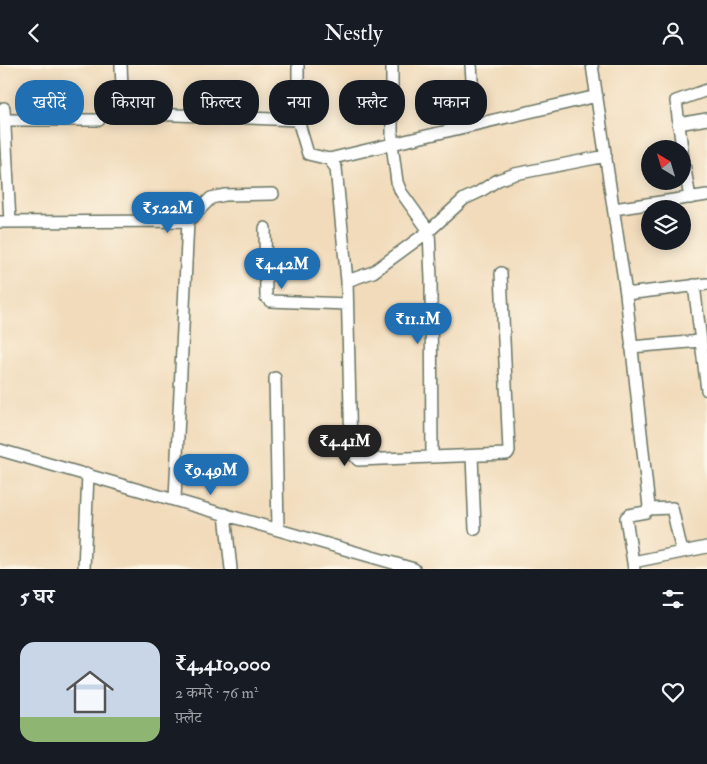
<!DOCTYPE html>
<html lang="hi">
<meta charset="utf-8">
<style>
body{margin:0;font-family:"IM FELL Double Pica","Noto Serif Devanagari",serif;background:#242831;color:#f1f3f6;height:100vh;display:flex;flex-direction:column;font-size:19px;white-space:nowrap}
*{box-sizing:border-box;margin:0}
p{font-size:16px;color:#9ea1a6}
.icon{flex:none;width:28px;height:28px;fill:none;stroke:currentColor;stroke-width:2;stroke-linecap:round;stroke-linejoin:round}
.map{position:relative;height:504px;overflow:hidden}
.panel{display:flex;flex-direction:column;background:#171b24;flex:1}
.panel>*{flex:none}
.hud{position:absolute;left:15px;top:15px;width:678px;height:45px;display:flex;gap:10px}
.needle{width:32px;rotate:322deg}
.controls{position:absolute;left:641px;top:75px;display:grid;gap:10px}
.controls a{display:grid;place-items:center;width:50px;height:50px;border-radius:50%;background:#171b24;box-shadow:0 2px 12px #0003;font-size:25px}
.price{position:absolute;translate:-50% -42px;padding:0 11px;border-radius:18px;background:#1f6fb2;color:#fff;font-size:16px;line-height:32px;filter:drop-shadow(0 1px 2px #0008)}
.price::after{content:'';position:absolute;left:50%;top:30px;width:15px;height:11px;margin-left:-8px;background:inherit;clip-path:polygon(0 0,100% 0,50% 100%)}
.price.on{background:#222;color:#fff}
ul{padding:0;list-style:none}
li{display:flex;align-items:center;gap:15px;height:125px;padding:0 20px}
li span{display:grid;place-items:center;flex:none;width:140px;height:100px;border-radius:15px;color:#555}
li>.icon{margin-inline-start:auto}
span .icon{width:60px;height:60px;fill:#fffc;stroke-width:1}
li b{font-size:21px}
h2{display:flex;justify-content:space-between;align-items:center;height:60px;padding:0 20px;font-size:21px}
.pill{padding:0 18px;border-radius:20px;background:#171b24;box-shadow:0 2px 12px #0003;font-size:18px;line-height:45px}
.pill.on{background:#1f6fb2;color:#fff}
header{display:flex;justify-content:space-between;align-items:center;height:65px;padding:0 20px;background:#171b24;font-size:22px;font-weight:600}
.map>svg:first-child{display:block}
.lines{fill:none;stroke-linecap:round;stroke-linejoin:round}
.minor-casing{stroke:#687463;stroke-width:14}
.minor{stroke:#fff;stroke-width:11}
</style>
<header><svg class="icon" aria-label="back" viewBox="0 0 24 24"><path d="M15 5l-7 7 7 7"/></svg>Nestly<svg class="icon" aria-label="person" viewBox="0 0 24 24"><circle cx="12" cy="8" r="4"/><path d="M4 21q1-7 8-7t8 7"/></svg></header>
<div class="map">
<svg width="707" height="504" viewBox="0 0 707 504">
<rect width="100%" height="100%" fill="#fcf5e5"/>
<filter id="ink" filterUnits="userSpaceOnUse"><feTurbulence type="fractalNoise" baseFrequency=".02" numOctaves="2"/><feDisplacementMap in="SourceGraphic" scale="10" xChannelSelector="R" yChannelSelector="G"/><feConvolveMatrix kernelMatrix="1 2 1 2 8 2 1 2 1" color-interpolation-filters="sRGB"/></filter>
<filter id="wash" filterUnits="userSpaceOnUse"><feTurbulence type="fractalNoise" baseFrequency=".0096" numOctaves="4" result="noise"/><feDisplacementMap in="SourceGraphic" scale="20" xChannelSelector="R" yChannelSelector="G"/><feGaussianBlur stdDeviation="1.12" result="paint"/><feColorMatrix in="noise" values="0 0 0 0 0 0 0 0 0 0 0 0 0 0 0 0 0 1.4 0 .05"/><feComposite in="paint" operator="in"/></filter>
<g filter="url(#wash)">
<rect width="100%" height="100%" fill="#f1dbbb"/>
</g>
<g filter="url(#ink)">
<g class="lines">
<!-- minor casing -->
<g class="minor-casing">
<path id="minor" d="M121 0 123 44 127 48 298 55V0
M392 0V79L597 31
M471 0 475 59
M592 0 626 229 649 442 646 447 629 450 626 453 634 504
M4 43 10 157
M5 55H99
M298 55 308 89 329 94 336 103 347 216 351 387 358 395 507 389 509 386 501 208
M678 59 707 54
M682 84 676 36 707 25
M682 87 690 133
M329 94 392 79 397 117 401 127 429 166 431 214 432 392
M614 144 707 130
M188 156 211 133 225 130 273 129
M0 157 188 156 175 434
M265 163 266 232 270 236 347 239
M347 216 373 207 429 166 464 134 479 127 498 115 515 109 606 91
M694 220 707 325
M626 229 707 219
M631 282 701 276
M275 313 278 464
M0 385 414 504
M472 391 475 464
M648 444 672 443 682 487
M225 449 231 504
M633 497 707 482
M84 504 88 409"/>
</g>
<!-- minor -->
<use href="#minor" class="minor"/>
</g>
</g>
</svg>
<div class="controls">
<a><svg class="needle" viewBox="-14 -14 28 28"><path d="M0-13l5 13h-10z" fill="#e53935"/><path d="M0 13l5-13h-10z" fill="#9ea1a6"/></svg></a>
<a><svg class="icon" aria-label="layers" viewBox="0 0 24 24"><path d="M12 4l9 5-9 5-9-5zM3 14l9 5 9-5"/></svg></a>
</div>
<b class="price" style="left:168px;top:169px">₹5.22M</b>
<b class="price" style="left:282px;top:225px">₹4.42M</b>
<b class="price" style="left:418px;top:280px">₹11.1M</b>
<b class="price on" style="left:345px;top:402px">₹4.41M</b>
<b class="price" style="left:211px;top:431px">₹9.49M</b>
<div class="hud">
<a class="pill on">खरीदें</a>
<a class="pill">किराया</a>
<a class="pill">फ़िल्टर</a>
<a class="pill">नया</a>
<a class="pill">फ़्लैट</a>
<a class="pill">मकान</a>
</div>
</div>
<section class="panel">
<h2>5 घर<svg class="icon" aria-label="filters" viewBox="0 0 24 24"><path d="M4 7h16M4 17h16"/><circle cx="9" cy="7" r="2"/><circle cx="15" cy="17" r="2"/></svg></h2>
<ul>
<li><span style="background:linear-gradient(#c9d6e8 75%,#8fb573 0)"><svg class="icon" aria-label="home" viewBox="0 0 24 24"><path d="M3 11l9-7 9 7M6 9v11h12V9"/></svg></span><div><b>₹4,410,000</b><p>2 कमरे · 76 m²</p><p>फ़्लैट</p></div><svg class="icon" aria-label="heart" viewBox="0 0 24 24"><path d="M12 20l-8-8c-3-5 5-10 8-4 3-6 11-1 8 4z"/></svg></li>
</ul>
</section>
